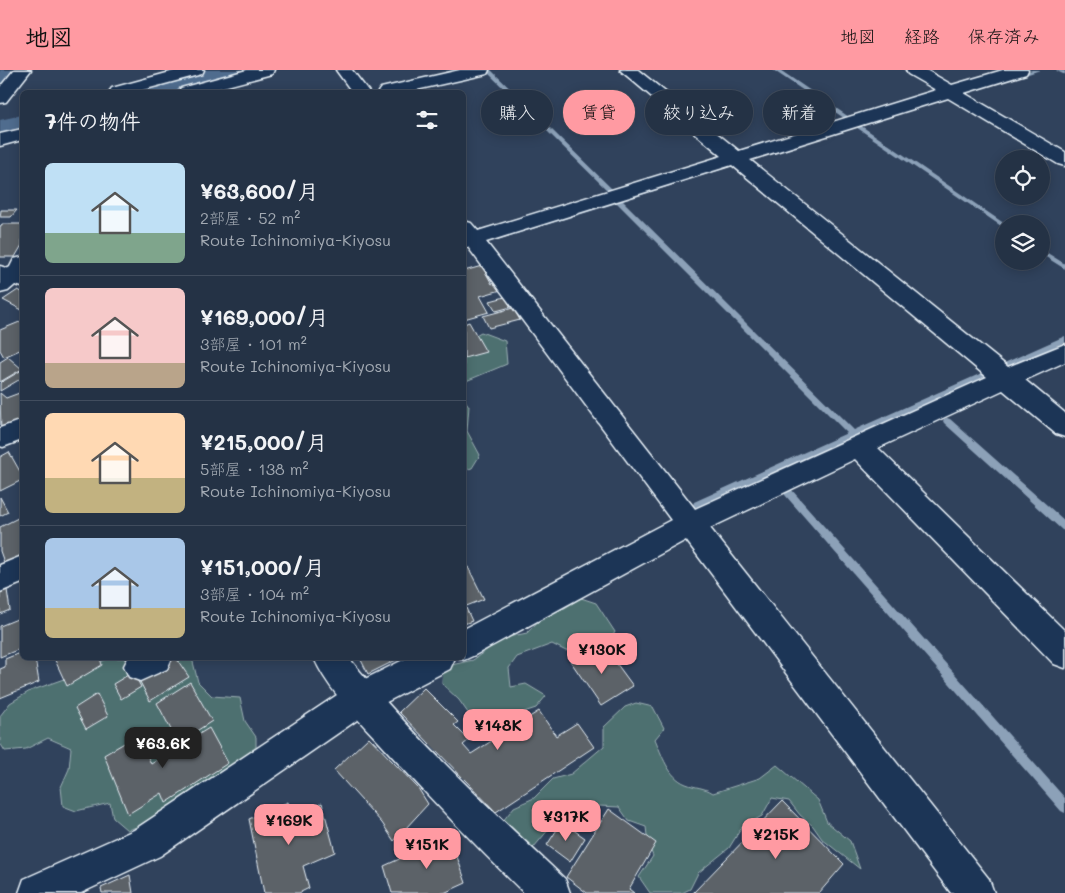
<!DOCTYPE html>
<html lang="ja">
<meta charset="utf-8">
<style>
body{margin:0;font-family:Mali,"Klee One",sans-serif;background:#303e50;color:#f1f3f6;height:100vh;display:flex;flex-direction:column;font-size:19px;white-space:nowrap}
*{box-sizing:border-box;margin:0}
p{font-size:16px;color:#a3aab3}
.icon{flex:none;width:28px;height:28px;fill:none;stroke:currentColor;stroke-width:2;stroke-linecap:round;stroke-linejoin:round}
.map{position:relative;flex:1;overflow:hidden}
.sheet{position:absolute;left:20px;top:20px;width:446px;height:570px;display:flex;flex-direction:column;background:#243245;border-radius:8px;box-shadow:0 2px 12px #0003,0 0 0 1px #414d5e}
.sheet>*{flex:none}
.top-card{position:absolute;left:481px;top:20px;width:475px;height:45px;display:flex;gap:10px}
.fabs{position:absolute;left:995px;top:80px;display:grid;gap:10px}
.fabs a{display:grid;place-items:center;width:55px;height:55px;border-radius:50%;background:#243245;box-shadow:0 2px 12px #0003,0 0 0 1px #414d5e;font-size:25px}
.price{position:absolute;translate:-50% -42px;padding:0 11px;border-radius:10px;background:#ff9aa2;color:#111;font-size:16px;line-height:32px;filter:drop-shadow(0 1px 2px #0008)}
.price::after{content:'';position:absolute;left:50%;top:30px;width:15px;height:11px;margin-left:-8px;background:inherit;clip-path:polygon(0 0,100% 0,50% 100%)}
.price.on{background:#222;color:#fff}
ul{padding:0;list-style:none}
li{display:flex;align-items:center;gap:15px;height:125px;padding:0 25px}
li+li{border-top:1px solid #414d5e}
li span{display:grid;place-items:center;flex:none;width:140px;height:100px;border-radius:8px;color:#555}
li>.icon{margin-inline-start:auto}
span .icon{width:60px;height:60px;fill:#fffc;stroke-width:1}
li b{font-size:21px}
h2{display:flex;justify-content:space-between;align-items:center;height:60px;padding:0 25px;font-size:21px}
.tag{padding:0 18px;border-radius:22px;background:#243245;box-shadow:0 2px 12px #0003,0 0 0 1px #414d5e;font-size:18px;line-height:45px}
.tag.on{background:#ff9aa2;color:#111}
header{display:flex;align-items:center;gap:30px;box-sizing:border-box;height:70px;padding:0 25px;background:#ff9aa2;color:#111}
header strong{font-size:24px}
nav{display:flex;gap:28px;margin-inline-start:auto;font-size:18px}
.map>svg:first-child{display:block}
.green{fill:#4e6f70;stroke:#9bb0b4}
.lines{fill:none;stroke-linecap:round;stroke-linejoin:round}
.stream{fill:#8ca1b8;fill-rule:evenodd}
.river{fill:#4f6c8e;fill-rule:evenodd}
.building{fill:#5c6268;stroke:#e8f1f8}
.minor-casing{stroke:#e8f1f8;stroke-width:3}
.major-casing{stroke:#e8f1f8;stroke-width:3}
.minor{fill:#1d3557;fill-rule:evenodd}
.major{fill:#1d3557;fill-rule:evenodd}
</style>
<header>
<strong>地図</strong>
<nav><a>地図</a><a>経路</a><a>保存済み</a></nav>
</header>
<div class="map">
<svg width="1065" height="823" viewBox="0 0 1065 823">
<rect width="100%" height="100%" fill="#30425c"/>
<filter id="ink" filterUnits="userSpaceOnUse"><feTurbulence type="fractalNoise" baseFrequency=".02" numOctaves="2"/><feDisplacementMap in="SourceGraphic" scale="10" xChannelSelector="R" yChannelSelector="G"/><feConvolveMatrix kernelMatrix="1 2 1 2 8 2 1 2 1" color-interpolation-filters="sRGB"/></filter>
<g filter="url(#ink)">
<!-- green -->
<path class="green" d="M481 262 505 271 507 294 466 311 464 314V283L472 278V267Z
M464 329 469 336 467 361 480 385 472 398 464 400Z
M581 528 596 533 615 562 609 572C591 568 582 571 566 581L552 574 517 587 509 598 511 617 526 614 546 626 536 638 524 642 504 657 473 650 459 630 442 614 443 597 473 590 503 568 527 563 547 542 563 539Z
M109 588H192L198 612 212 626 240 628 245 651 256 667V687L153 752 127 760 113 748 110 733 76 741 63 736 61 717 69 699 71 678 48 668 26 679 5 681 0 673V646L10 633 30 621 75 605Z
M636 633 653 637 664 658 655 669C662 685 668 707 686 714 696 718 704 717 713 723L760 708 777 695 818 730 827 752 850 771 860 799 822 769 813 756 800 745 789 731 772 728 762 746 742 757 729 778 698 803 690 819 682 823H650L639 807 653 786 648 774 646 757 629 751 619 737 599 736 575 749 559 747 529 783 503 751 514 737 534 728 553 709 571 704 604 676V657L625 637Z"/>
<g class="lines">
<!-- stream -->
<path class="stream" d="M487 0H491L613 120V122H609L487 2Z
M773 0H780L849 47 844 48Z
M1032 0H1040L1017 8 1012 7Z
M1056 0 1065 1V5L1057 1Z
M856 55H860L1005 154H1004V158L856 57Z
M734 93 739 94 623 131 854 360 984 302H990L991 304 990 306 697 439 694 438 693 435 694 432 847 363 617 133 500 169 498 170 495 168Z
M1041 179 1065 194V199L1041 184Z
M1065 266V272L1008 298 1005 299 1001 296 1002 294Z
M947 348 950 349 1065 451V461L1062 460 944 353 943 351 944 349Z
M788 418 791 419 1065 728V743L1061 741 785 425 784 422 785 419Z"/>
<!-- river -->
<path class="river" d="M0 0H25L11 18 0 21Z
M190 0H242L237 7 181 22H130L134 15Z
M22 45V65L0 70V50Z"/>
</g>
<!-- building -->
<path class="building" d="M1 140H17L11 147H0Z
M2 154H22V175L15 187H0V157Z
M482 196 492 214 496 212 501 220 480 226 489 242 464 249V201Z
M18 220 22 222V240L3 230Z
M505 227 511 237 496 241 490 231Z
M513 238 520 250 489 258 483 246Z
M22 251V279L4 287 0 280V260Z
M469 252 486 282 464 288V254Z
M8 287 22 299 0 312V292Z
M22 300V308L0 321V313Z
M22 322V355L1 363 0 323 6 328Z
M9 382 22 405V410L0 421V387Z
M0 427 8 442 0 446Z
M22 446V490L6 498 0 481V457Z
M464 489 484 529 464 537Z
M7 520 10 540 0 544V523Z
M466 538 472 551 464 554V539Z
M22 547V578L0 587V556Z
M603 575 633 616 601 636 571 592Z
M22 582V588H27L28 590 35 588 39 612 0 628V599L5 597V589Z
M54 588H100L102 595 67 616Z
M176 588 189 607 150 631 139 610Z
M360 588H400L368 604Z
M133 602 141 617 121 629 113 614Z
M190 612 212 651 178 673 157 633Z
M424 618 458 652 454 655 469 670 463 675 471 684 539 641 556 666 577 653 594 677 496 742 399 642Z
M97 624 108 646 86 659 75 638Z
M209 658 228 693 166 733 162 723 128 744 104 685 138 665 151 694Z
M369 667 418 718 428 734 394 771 382 753 334 700Z
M782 731 844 794 819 823H693Z
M288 732 292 746 322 733 335 782 303 796 309 818 299 823H264L249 749Z
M609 739 656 773 629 819 634 823H587L566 807Z
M562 752 585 768 570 792 547 775Z
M450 766 466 813 444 823H392L384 796Z
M130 805 133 823H102L101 818Z"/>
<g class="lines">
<!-- minor casing -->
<g class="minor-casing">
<path id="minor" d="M14 0H31L6 32 0 33V17Z
M178 0H204L202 4 135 22H109L112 18Z
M247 0H274L272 4 204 22H178L181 18Z
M336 0H352L369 22H352Z
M460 0H489L487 4 407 22H378L381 18Z
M620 0H638L739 81 936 20 908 4 906 0H926L952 15 1003 0H1028L1026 4 964 23 1065 82V96L1058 94 948 28 750 90 1008 297 1065 274V292L1025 310 1065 343V367L1056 364 1003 320 878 378 1065 561V598L1054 594 855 389 710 458 989 809 994 823H951L686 470 475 585 464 590 458 588H464V559L671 450 468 177 464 178V151L471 153 478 161 722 86ZM732 95 987 307 695 439 486 172Z
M22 59V70L0 76V64Z
M22 187V209L8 221 0 223V204L10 197 14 189Z
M22 350V370L3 377 0 376V358Z
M22 486V513L0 522V495Z
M128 588H172L167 599 140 611 129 607 124 596Z
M407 588H455L450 599 373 639 160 786 81 823H19L24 809 134 760 349 617Z"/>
</g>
<!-- major casing -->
<g class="major-casing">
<path id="major" d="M0 196 22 203V217L0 210Z
M314 588H349C414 668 490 739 565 809L570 823H524C474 774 426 724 379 672 356 647 328 620 314 588Z"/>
</g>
<!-- minor -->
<use href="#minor" class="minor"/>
<!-- major -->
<use href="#major" class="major"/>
</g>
</g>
</svg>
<div class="fabs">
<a><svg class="icon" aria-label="locate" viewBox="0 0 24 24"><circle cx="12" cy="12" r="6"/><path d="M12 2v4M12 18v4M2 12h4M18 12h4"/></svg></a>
<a><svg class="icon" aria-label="layers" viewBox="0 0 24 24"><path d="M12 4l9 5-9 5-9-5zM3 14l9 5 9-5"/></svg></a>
</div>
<b class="price" style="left:602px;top:605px">¥130K</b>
<b class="price" style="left:498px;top:681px">¥148K</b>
<b class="price on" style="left:163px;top:699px">¥63.6K</b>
<b class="price" style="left:566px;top:772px">¥317K</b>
<b class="price" style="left:289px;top:776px">¥169K</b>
<b class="price" style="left:776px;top:790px">¥215K</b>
<b class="price" style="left:427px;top:800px">¥151K</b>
<div class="top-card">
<a class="tag">購入</a>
<a class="tag on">賃貸</a>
<a class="tag">絞り込み</a>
<a class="tag">新着</a>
</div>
<section class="sheet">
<h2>7件の物件<svg class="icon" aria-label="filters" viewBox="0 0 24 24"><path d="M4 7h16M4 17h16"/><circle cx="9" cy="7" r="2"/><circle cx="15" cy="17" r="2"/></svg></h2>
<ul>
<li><span style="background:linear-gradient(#bfe0f5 70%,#7fa58c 0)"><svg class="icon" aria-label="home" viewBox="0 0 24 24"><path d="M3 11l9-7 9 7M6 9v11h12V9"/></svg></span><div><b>¥63,600/月</b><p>2部屋 · 52 m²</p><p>Route Ichinomiya-Kiyosu</p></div></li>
<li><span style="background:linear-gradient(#f6c9c9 75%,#b9a48a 0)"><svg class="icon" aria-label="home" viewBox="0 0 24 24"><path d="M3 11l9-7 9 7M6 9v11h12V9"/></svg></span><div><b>¥169,000/月</b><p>3部屋 · 101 m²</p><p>Route Ichinomiya-Kiyosu</p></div></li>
<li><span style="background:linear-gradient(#ffd9b3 65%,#c2b280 0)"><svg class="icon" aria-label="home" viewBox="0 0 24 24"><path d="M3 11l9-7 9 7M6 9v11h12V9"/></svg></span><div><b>¥215,000/月</b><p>5部屋 · 138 m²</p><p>Route Ichinomiya-Kiyosu</p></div></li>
<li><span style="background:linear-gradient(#a9c7e8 70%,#c2b280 0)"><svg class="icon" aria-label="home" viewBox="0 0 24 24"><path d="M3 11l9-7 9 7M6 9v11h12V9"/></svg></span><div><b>¥151,000/月</b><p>3部屋 · 104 m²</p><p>Route Ichinomiya-Kiyosu</p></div></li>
</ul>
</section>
</div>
